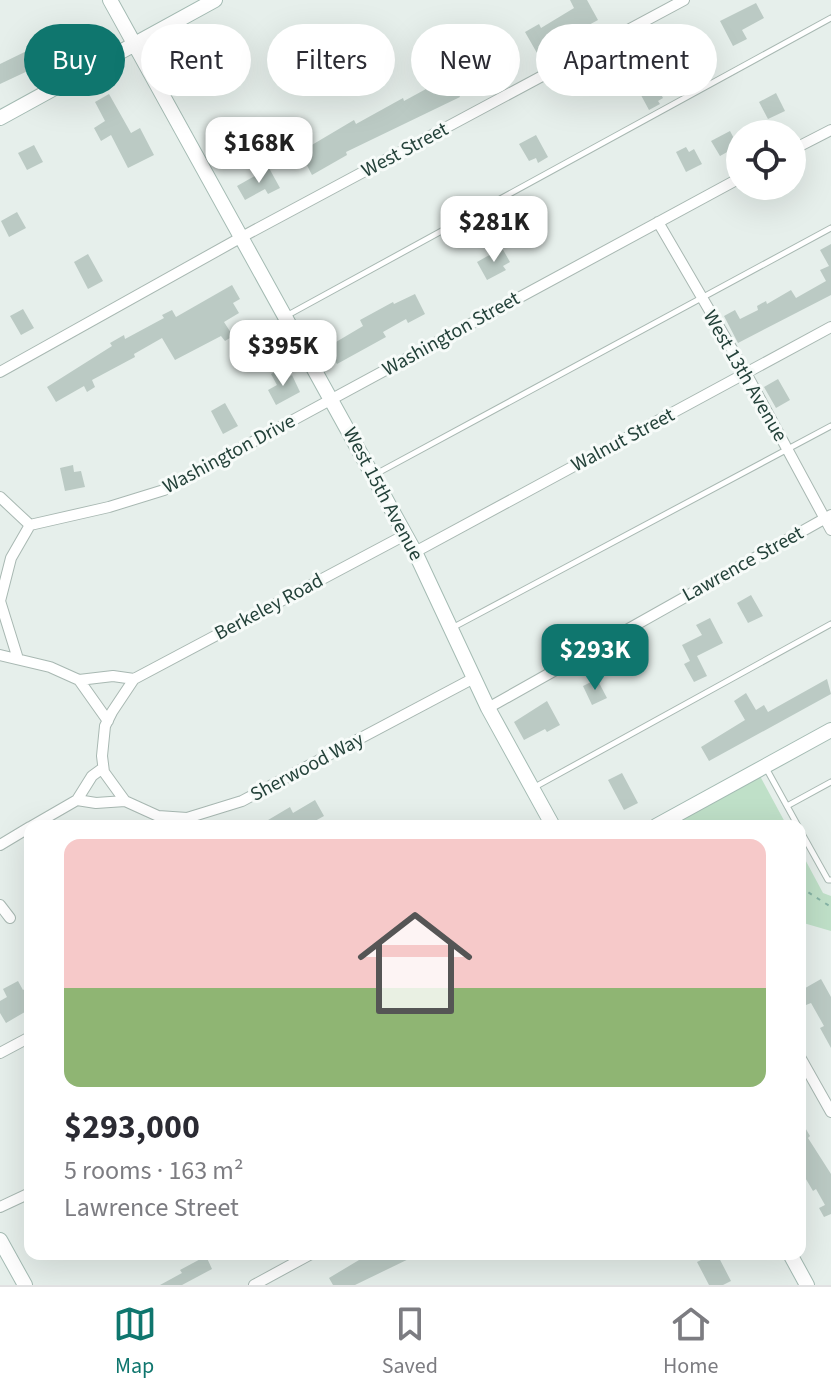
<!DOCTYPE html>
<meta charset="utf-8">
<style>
body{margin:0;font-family:"Source Sans 3",sans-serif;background:#f7f7f7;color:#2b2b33;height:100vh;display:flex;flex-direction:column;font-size:30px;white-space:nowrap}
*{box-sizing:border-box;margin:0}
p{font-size:26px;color:#7c7c81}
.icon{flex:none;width:44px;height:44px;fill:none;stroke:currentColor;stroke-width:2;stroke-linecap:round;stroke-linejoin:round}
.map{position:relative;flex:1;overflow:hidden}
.panel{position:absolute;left:24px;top:820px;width:782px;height:440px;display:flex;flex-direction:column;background:#fff;border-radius:16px;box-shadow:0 8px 32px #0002}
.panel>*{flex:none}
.top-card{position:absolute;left:24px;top:24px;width:784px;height:72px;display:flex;gap:16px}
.fabs{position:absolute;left:726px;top:120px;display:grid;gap:16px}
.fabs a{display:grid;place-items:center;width:80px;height:80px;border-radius:50%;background:#fff;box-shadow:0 8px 32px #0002;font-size:40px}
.price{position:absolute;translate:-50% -68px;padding:0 18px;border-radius:16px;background:#fff;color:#222;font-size:26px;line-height:52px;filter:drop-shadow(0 2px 4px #0008)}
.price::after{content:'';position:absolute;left:50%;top:48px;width:24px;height:18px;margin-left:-12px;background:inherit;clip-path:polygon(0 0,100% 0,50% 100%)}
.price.active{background:#0f766e;color:#fff}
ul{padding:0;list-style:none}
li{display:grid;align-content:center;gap:16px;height:424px;padding:0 40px}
li span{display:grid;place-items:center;height:248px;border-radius:16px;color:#555}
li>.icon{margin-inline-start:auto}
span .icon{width:144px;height:144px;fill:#fffc;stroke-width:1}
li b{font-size:34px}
.tag{padding:0 28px;border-radius:36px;background:#fff;box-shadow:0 8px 32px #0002;font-size:28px;line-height:72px}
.tag.active{background:#0f766e;color:#fff}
.menu{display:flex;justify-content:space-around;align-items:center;height:112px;border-top:2px solid #e1e1e2;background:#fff;font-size:22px;color:#7c7c81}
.menu a{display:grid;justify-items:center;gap:4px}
.menu .active{color:#0f766e}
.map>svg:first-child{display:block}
.green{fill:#bfe0c8}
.building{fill:#bbcac4}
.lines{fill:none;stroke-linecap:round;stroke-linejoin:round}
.lane-casing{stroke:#a8b8b2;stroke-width:7}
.street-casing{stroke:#a8b8b2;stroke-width:12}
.secondary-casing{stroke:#a4bbb3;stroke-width:16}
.path{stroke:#86b3a5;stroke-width:2;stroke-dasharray:4 6;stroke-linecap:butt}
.lane{stroke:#fff;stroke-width:5}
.street{stroke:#fff;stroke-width:10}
.secondary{stroke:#fff;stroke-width:14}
.labels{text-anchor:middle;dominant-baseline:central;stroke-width:6;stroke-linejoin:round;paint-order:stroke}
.street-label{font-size:20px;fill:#24423a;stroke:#f7fbf9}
</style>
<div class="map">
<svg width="831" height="1285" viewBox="0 0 831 1285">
<rect width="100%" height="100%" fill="#e6efeb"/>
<!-- green -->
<path class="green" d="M760 776 787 826H666Z
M800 850 823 893 831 896V931L800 922Z"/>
<!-- building -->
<path class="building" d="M570 0H587L598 20 537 53 525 32 539 24 541 28 574 8Z
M756 3 764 18 742 30 747 39 733 46 720 21Z
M39 45 47 62 0 84V64Z
M446 68 460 97 346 152 347 155 312 175 300 152 354 120 356 124 403 98 404 101 437 83 433 75Z
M651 76 663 98 658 101 660 104 649 110 635 84Z
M776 93 785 111 768 119 759 102Z
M109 94 131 133 140 128 154 155 128 168 111 135 101 141 94 128 105 121 95 102Z
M730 131 738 146 720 156 711 141Z
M230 134 235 143 241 141 248 154 227 164 215 142Z
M536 135 548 157 538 163 536 158 529 161 519 144Z
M34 145 43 162 27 170 18 153Z
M686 147 689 152 694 149 702 164 686 172 676 152Z
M269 168 280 188 268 194 265 189 245 200 237 186Z
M17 212 26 228 9 237 1 221Z
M831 244V295L738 343 724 316 735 310 740 319 758 310 757 306 766 301 767 304 791 290 796 298 826 281 820 270 829 266 820 250Z
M502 248 510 262 503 266 506 270 487 280 477 262Z
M88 254 103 281 88 289 74 262Z
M232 285 240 299 233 303 239 313 224 322 233 336 225 341 221 336 175 360 162 338 134 354 135 357 92 380 95 387 87 392 84 386 56 402 47 387 112 346 110 343 124 335 125 339 164 318 162 315 172 310 176 317Z
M415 294 425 314 408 323 406 319 383 332 386 337 337 364 321 338 331 333 336 342 363 326 360 320 393 302 394 304Z
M23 309 34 328 21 335 10 316Z
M280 369 286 379 292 375 300 392 276 405 268 390 277 385 271 374Z
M778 379 790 400 776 408 764 387Z
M225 403 238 426 223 434 211 411Z
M73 465 74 472 81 471 85 487 65 491 60 468Z
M751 595 763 616 748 623 737 603Z
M710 618 723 643 697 656 707 676 694 682 684 664 690 661 682 645 702 635 696 625Z
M597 679 607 698 592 705 583 686Z
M827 679 831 694 709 761 701 747 745 720 734 701 746 693 756 710 764 705 768 712Z
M547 701 560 725 547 732 545 729 524 740 514 722Z
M622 773 638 803 624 810 608 780Z
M315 800 324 816 306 826H258L290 807 293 813Z
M821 979 831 997V1048L820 1028 824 1026 811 1003 806 1005 800 994V991Z
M18 981 23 990 30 986V1009L6 1023 0 1013V1001L7 997 3 989Z
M800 1119 810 1136 808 1138 831 1174V1214L824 1217 819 1208 825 1205 816 1189 813 1191 800 1169Z
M369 1254H419L355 1285H333L329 1278Z
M713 1254H717L731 1281 723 1285H709L697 1262Z
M206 1256 212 1269 182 1285H160L182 1273 180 1270Z"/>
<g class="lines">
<!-- lane casing -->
<g class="lane-casing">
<path id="lane" d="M288 315 831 18
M374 475 831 228
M452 628 831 426
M766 768 798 826
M533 788 831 624
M787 806 831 782
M800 830 828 880H831"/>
</g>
<!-- street casing -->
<g class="street-casing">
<path id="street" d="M792 150 831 130
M658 222 746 373 831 530
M0 372 240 238 684 0
M0 497 30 525
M30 525 109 507 164 490 740 178
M405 535 134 679 112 712 105 726 102 756 104 772 125 801 158 816 187 818 242 801 474 678
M415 552 831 327
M0 655 50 667 79 680 113 676 134 679
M18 659 0 601 11 558 30 525
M79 680 108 721
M488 708 831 515
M77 800 96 803 125 801
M32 826 77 800 92 776 103 768
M0 845 30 827
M0 905 10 918
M0 1053 30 1037
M800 1057 831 1112
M0 1207 30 1193
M254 1285 311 1254"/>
</g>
<!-- secondary casing -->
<g class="secondary-casing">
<path id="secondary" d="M110 0 415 552 488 708 553 826
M0 118 215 0
M656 826 831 730
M0 1240 25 1285
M790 1254 807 1285"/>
</g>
<!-- path -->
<path class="path" d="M800 887 831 907"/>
<!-- lane -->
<use href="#lane" class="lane"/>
<!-- street -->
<use href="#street" class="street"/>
<!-- secondary -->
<use href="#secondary" class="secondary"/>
</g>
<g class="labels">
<!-- street labels -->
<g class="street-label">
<text transform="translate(405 150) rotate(-28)">West Street</text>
<text transform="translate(451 334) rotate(-29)">Washington Street</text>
<text transform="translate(745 376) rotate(60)">West 13th Avenue</text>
<text transform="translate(623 440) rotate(-28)">Walnut Street</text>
<text transform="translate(229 454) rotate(-28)">Washington Drive</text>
<text transform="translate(383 494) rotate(62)">West 15th Avenue</text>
<text transform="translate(743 564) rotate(-29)">Lawrence Street</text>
<text transform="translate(269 607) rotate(-28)">Berkeley Road</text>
<text transform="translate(307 767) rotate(-28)">Sherwood Way</text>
</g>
</g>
</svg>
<div class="fabs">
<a><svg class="icon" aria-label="locate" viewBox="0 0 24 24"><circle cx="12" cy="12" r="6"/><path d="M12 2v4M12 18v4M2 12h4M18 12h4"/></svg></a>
</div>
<b class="price" style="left:259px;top:185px">$168K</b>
<b class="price" style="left:494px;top:264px">$281K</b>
<b class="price" style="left:283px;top:388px">$395K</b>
<b class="price active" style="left:595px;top:692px">$293K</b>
<div class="top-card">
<a class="tag active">Buy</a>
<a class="tag">Rent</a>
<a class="tag">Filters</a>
<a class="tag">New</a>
<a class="tag">Apartment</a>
</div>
<section class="panel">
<ul>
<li><span style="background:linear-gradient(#f6c9c9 60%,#8fb573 0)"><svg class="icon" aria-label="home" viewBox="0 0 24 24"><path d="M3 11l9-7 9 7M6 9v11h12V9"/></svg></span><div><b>$293,000</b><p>5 rooms · 163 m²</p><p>Lawrence Street</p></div></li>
</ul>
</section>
</div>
<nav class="menu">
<a class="active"><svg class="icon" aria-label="map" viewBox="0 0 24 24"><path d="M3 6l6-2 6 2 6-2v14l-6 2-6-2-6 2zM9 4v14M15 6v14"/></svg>Map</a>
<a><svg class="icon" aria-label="saved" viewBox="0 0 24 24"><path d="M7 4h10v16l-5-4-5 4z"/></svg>Saved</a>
<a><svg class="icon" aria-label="home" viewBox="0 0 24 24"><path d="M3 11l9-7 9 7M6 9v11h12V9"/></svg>Home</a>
</nav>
